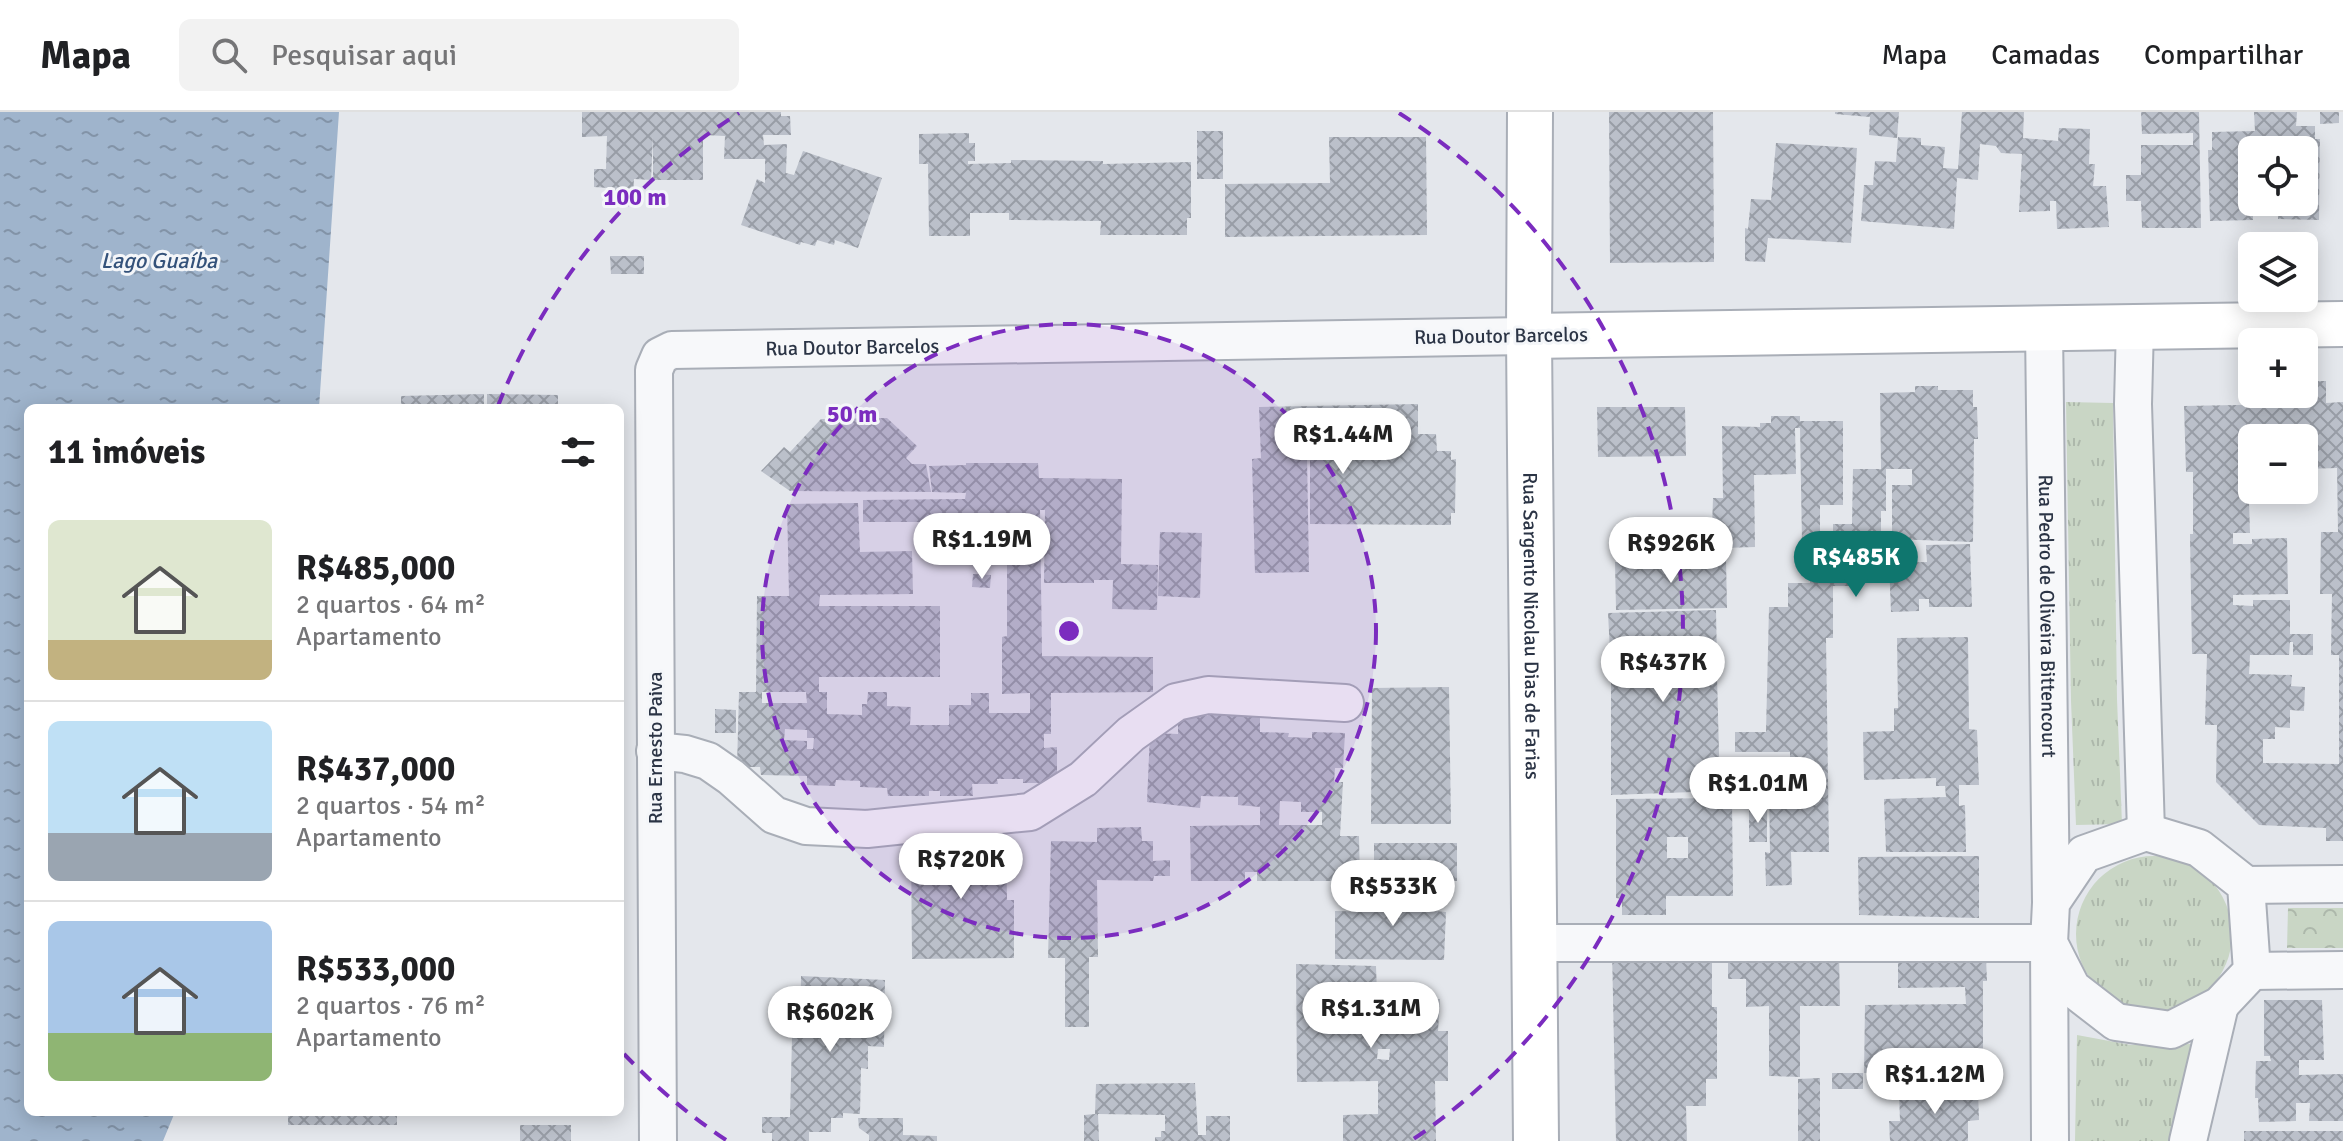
<!DOCTYPE html>
<html lang="pt">
<meta charset="utf-8">
<style>
body{margin:0;font-family:Signika,sans-serif;background:#f2f2f2;color:#202124;height:100vh;display:flex;flex-direction:column;font-size:30px;white-space:nowrap}
*{box-sizing:border-box;margin:0}
p{font-size:26px;color:#757577}
.icon{flex:none;width:44px;height:44px;fill:none;stroke:currentColor;stroke-width:2;stroke-linecap:round;stroke-linejoin:round}
.map{position:relative;flex:1;overflow:hidden}
.side{position:absolute;left:24px;top:292px;width:600px;height:712px;display:flex;flex-direction:column;background:#fff;border-radius:12px;box-shadow:0 4px 20px #0003}
.side>*{flex:none}
.fabs{position:absolute;left:2238px;top:24px;display:grid;gap:16px}
.fabs a{display:grid;place-items:center;width:80px;height:80px;border-radius:12px;background:#fff;box-shadow:0 4px 20px #0003;font-size:40px}
.price{position:absolute;translate:-50% -68px;padding:0 18px;border-radius:28px;background:#fff;color:#222;font-size:26px;line-height:52px;filter:drop-shadow(0 2px 4px #0008)}
.price::after{content:'';position:absolute;left:50%;top:48px;width:24px;height:18px;margin-left:-12px;background:inherit;clip-path:polygon(0 0,100% 0,50% 100%)}
.price.on{background:#0f766e;color:#fff}
ul{padding:0;list-style:none}
li{display:flex;align-items:center;gap:24px;height:200px;padding:0 24px}
li+li{border-top:2px solid #e0e0e0}
li span{display:grid;place-items:center;flex:none;width:224px;height:160px;border-radius:12px;color:#555}
li>.icon{margin-inline-start:auto}
span .icon{width:96px;height:96px;fill:#fffc;stroke-width:1}
li b{font-size:34px}
h2{display:flex;justify-content:space-between;align-items:center;height:96px;padding:0 24px;font-size:34px}
header{display:flex;align-items:center;gap:48px;box-sizing:border-box;height:112px;padding:0 40px;background:#fff;border-bottom:2px solid #e0e0e0}
header strong{font-size:38px}
nav{display:flex;gap:44px;margin-inline-start:auto;font-size:28px}
.search{width:560px;height:72px;background:#f2f2f2;display:flex;align-items:center;gap:20px;box-sizing:border-box;padding:0 28px;border-radius:12px;color:#757577;font-size:30px}
.map>svg:first-child{display:block}
.grass{fill:url(#grass-tufts)}
.forest{fill:url(#forest-crowns)}
.water{fill:url(#water-ripples)}
.building{fill:url(#building-cross-hatch);fill-rule:evenodd}
.lines{fill:none;stroke-linecap:round;stroke-linejoin:round}
.street-casing{stroke:#a9aeb7;stroke-width:40}
.secondary-casing{stroke:#a9aeb7;stroke-width:48}
.street{stroke:#f7f8fa;stroke-width:36}
.secondary{stroke:#fff;stroke-width:44}
.ring{fill:none;stroke:#7b2cbf;stroke-width:4;stroke-dasharray:14 10}
.labels{text-anchor:middle;dominant-baseline:central;stroke-width:6;stroke-linejoin:round;paint-order:stroke}
.street-label{font-size:20px;fill:#2b3445;stroke:#f4f6f9}
.water-label{font-size:22px;font-style:italic;fill:#34527a;stroke:#f4f6f9}
.centre{fill:#7b2cbf;stroke:#f4f6f9;stroke-width:4}
.ring-label{font-size:24px;text-anchor:middle;font-weight:bold;fill:#7b2cbf;stroke:#f4f6f9;stroke-width:6;stroke-linejoin:round;paint-order:stroke}
</style>
<header>
<strong>Mapa</strong>
<div class="search"><svg class="icon" aria-label="search" viewBox="0 0 24 24"><circle cx="10" cy="10" r="6"/><path d="M15 15l6 6"/></svg>Pesquisar aqui</div>
<nav><a>Mapa</a><a>Camadas</a><a>Compartilhar</a></nav>
</header>
<div class="map">
<svg width="2343" height="1029" viewBox="0 0 2343 1029">
<defs>
<pattern id="grass-tufts" width="24" height="20" patternUnits="userSpaceOnUse" patternTransform="scale(2)"><rect width="24" height="20" fill="#c9d6c5"/><path d="M3 7l-1-3M5 7V3M7 7l1-3M15 17l-1-3M17 17v-4M19 17l1-3" fill="none" stroke="#adb8ab"/></pattern>
<pattern id="forest-crowns" width="20" height="18" patternUnits="userSpaceOnUse" patternTransform="scale(2)"><rect width="20" height="18" fill="#c9d6c5"/><path d="M2 6a3 3 0 1 1 6 0M12 15a3 3 0 1 1 6 0" fill="none" stroke="#adb8ab"/></pattern>
<pattern id="water-ripples" width="26" height="14" patternUnits="userSpaceOnUse" patternTransform="scale(2)"><rect width="26" height="14" fill="#9fb4cc"/><path d="M2 4q2-2 4 0t4 0M15 11q2-2 4 0t4 0" fill="none" stroke="#8293a7"/></pattern>
<pattern id="building-cross-hatch" width="8" height="8" patternUnits="userSpaceOnUse" patternTransform="scale(2)"><rect width="8" height="8" fill="#bbc0ca"/><path d="M0 0l8 8M0 8l8-8" fill="none" stroke="#989da6"/></pattern>
</defs>
<rect width="100%" height="100%" fill="#e4e7ec"/>
<!-- grass -->
<path class="grass" d="M2066 290 2113 291 2117 587 2122 712 2076 713 2071 589Z
M2076 822a78 78 0 1 1 156 0a78 78 0 1 1-156 0Z
M2077 923 2131 933 2193 932 2171 1029H2075Z"/>
<!-- forest -->
<path class="forest" d="M2288 796H2343V836H2287Z"/>
<!-- water -->
<path class="water" d="M0 0H339L319 296H28V1000H175L163 1029H0Z"/>
<!-- building -->
<path class="building" d="M582 0H781V4H790L791 23H763L764 33 787 32 786 61 794 63 803 39 882 66 858 136 835 128 834 133 817 128 815 134 801 130 800 133 741 113 757 67 765 71V47H724L725 24 703 23V68H653V24L651 68 634 67 633 82H608V76L594 75V57H606L607 24 582 25Z
M1609 0H1713L1714 150 1610 151Z
M1835 0H1899L1897 26 1869 23 1870 5 1835 2Z
M1962 0H2024L2023 26 2058 29 2059 16 2090 17 2089 52H2095L2093 74H2106L2109 115 2057 117 2056 89H2050V99L2019 100 2022 42 2001 41 1996 34 1980 32 1978 68 1957 66 1954 117 1861 109 1864 73H1873L1875 49 1896 50 1898 25 1921 26V33L1945 35 1943 56 1958 57Z
M2141 0H2199L2201 116H2142L2141 89H2126V63H2141V33H2193V21L2142 22Z
M2254 0H2297L2296 14H2315V27H2320L2319 108 2278 107 2279 90H2304V38H2252L2253 108 2210 109 2208 38H2212V20L2255 19Z
M2320 0H2339V11L2320 12Z
M1197 19H1223V67H1197Z
M969 21V31H975V49H968V52L1011 51V48L1103 49V52L1191 50V106H1187V123H1100L1101 109 1009 108V101H970V124H929L928 52H919V22Z
M1329 25H1426L1427 123 1225 125V72L1330 71Z
M1776 31 1857 36 1851 131 1768 126 1765 150 1745 149V116L1748 117 1751 87 1771 88Z
M610 144H644V162H611Z
M2304 269H2326V291L2343 290V729H2326V716L2259 713 2216 670 2217 613H2205L2207 542H2192L2190 422H2193V360H2186L2184 294 2294 292V282H2304ZM2252 326H2304V357L2337 356 2338 420H2321L2320 482H2332L2331 543H2339V652L2263 651V627H2275V615L2290 616V598L2304 599 2305 575 2291 574 2292 563 2249 562 2250 543H2289L2290 530H2293V543H2313V522H2290V488H2253V494L2233 493V483L2288 482 2287 426 2252 427V432H2233V421H2250L2248 359H2252Z
M1915 274H1938V278H1973V295H1977L1978 327H1974L1973 430 1892 427V373H1912V357H1886V399H1881V435H1833V447H1853L1854 474H1833V526H1826L1829 740H1791L1792 773 1766 774 1765 740 1770 741 1769 680H1790V640H1735V620H1766L1769 495H1788V471H1810V435H1833V412H1852L1853 357H1881L1880 281 1915 280Z
M484 282V296H401V284Z
M487 282 558 283V296H487Z
M1418 292V322H1436L1437 339H1451V348L1456 347 1455 401H1451V413L1310 412V344H1307L1309 460 1255 461 1252 347 1261 346 1259 295Z
M1597 295H1685L1686 344 1598 345Z
M1771 304H1800V309H1843V393H1820V431H1802L1800 316H1795L1796 362 1754 363 1755 435 1724 436V416L1712 415 1713 386H1723L1722 314 1760 315V311H1771Z
M887 306 917 334 906 346 912 352H926L931 380 790 379 761 359 784 335 790 340 821 307Z
M966 351H1038L1039 366 1122 367 1121 452 1158 453 1157 498 1112 497 1113 468H1094V471H1044L1045 398H1040L1042 544 1153 545V580L1051 581V622H1044V636L1057 635V671H1023V667H997L998 672H972L973 684H940V679H929V684H888L887 676 860 675V669L836 668 835 674 807 673V664L761 663 760 655H737L739 580H756L757 484H789L787 392 858 391 860 440 912 439 913 482 820 483 819 494H940V565H819V580H827V602L862 603V592H867L868 580H887V594L911 595 910 613H949V593H971V581H989V601H1030V581L1002 582V525L1007 524V451L1000 452 999 441 1007 440 1006 427H996V419H965L966 410H863V388L965 387 966 381 932 380 929 354 966 353ZM762 580H806L807 591H762ZM785 617 807 618V626H814L813 637H807V629L784 628Z
M1160 420 1202 421 1200 486 1158 484Z
M1970 432 1972 495H1929V487H1919V499L1891 500 1889 451 1927 450 1926 433Z
M1726 447 1727 496 1616 498 1615 450Z
M973 462 991 463 990 476 972 475Z
M1716 498 1717 551 1685 552V558L1661 559 1660 568H1682V564H1717L1720 679 1611 683V559L1608 501Z
M1968 525 1969 617 1977 618 1979 673H1959V694L1965 693 1966 740H1886L1884 687 1946 685 1945 674H1936V666L1864 668 1863 620 1894 619V596H1898L1897 526Z
M1449 575 1451 712H1371L1372 576Z
M715 597 736 598V621H715Z
M1219 599 1260 601V620L1289 621 1288 625 1312 626V620L1345 621 1343 656H1335L1334 670H1343L1340 724H1359L1360 769H1257V760H1245V769H1191L1190 714 1260 713V695L1238 693V685L1201 684 1200 696 1147 690 1150 621 1178 622V601L1208 604 1209 601 1219 602ZM1280 689 1301 690V700H1322V713H1279Z
M1732 686 1733 784H1666V803H1622V787L1616 786V687ZM1667 725H1688V746H1667Z
M1749 696H1767V730H1749Z
M1141 715 1142 729H1153V749L1170 748V764H1154L1153 769 1097 768 1098 845H1089V915H1065V846H1048L1051 729 1097 730V716Z
M1006 728 1007 788H1014V846L912 847 911 729Z
M1374 731H1457V769H1374Z
M1979 744V806L1859 803 1858 745Z
M1393 776H1434L1435 799 1446 800 1444 848 1335 847V799L1372 800V780L1393 779Z
M1898 837 1986 846 1987 869H1983V959L1864 961 1865 893 1966 892 1965 875 1898 876Z
M1612 838 1712 839V895H1717V967H1706V994H1686L1687 1029H1616Z
M1728 838 1839 839 1840 894H1800V965L1769 964V894L1746 895V867H1728Z
M1296 852 1376 854 1378 910H1388L1387 887H1440L1438 919H1448V969H1435L1436 1029H1343V1003L1378 1002V969L1297 970ZM1378 937H1390L1389 948 1377 947Z
M801 864 885 868 884 935 868 934V957L861 956 860 1002 843 1001V1006H831V1020H809V1029H772V1021H762V1005H790L792 926H800Z
M2264 888H2322L2324 948H2299V963L2343 962V1009H2309L2310 991H2296V1009L2259 1010 2258 986H2255L2256 949H2271L2270 944H2264Z
M1832 961H1863V977H1832Z
M1820 966V1029H1798V967Z
M1195 971 1198 1023H1206V1004H1230V1029H1155V1025H1161V1019H1165V1003L1098 1002 1099 1029H1084V1003L1095 1002 1096 972Z
M1978 978 1979 1008 1968 1009V1029H1890L1889 1009H1900L1899 981Z
M288 1000H397V1013H288Z
M858 1006H903V1023L937 1024V1029H869V1023L859 1016Z
M520 1013H571V1029H520Z
M2244 1019H2343V1029H2244Z"/>
<g class="lines">
<!-- street casing -->
<g class="street-casing">
<g id="street">
<path d="M2135 214 2133 292 2146 720"/>
<path id="s1" d="M2044 216 2051 791 2049 831 2072 876 2116 910 2171 918 2220 893 2252 859 2246 773 2199 736 2146 720 2084 742 2051 791"/>
<path d="M655 639 685 642 708 649 731 665 774 703 806 714 867 717 1030 700 1083 667 1131 622 1176 590 1208 583 1345 591"/>
<path d="M2246 773 2343 772"/>
<path d="M1535 831H2049L2050 1029"/>
<path d="M2252 859 2343 858"/>
<path id="s2" d="M658 1029 654 258 660 244 672 238 1529 224"/>
<path d="M2188 1029 2220 893"/>
</g>
</g>
<!-- secondary casing -->
<g class="secondary-casing">
<g id="secondary">
<path id="s3" d="M1530 0 1529 224 1536 1029"/>
<path d="M1529 224 2343 212"/>
</g>
</g>
<!-- street -->
<use href="#street" class="street"/>
<!-- secondary -->
<use href="#secondary" class="secondary"/>
</g>
<!-- distance rings -->
<circle cx="1069" cy="519" r="307" fill="#7b2cbf" fill-opacity=".12"/>
<g class="ring">
<circle cx="1069" cy="519" r="307"/>
<path d="M726 1028A614 614 0 0 1 624 942M498 294A614 614 0 0 1 739 1M1399 1A614 614 0 0 1 1412 1028"/>
</g>
<g class="labels">
<!-- street labels -->
<g class="street-label">
<text transform="translate(1501 224) rotate(-1)">Rua Doutor Barcelos</text>
<text stroke="none"><textPath href="#s2" startOffset="980">Rua Doutor Barcelos</textPath></text>
<text stroke="none"><textPath href="#s1" startOffset="288">Rua Pedro de Oliveira Bittencourt</textPath></text>
<text stroke="none"><textPath href="#s3" startOffset="514">Rua Sargento Nicolau Dias de Farias</textPath></text>
<text transform="translate(655 636) rotate(-90)">Rua Ernesto Paiva</text>
</g>
<!-- water labels -->
<g class="water-label">
<text x="159" y="148">Lago Guaíba</text>
</g>
</g>
<circle cx="1069" cy="519" r="12" class="centre"/>
<g class="ring-label">
<text x="635" y="93">100 m</text>
<text x="852" y="310">50 m</text>
</g>
</svg>
<div class="fabs">
<a><svg class="icon" aria-label="locate" viewBox="0 0 24 24"><circle cx="12" cy="12" r="6"/><path d="M12 2v4M12 18v4M2 12h4M18 12h4"/></svg></a>
<a><svg class="icon" aria-label="layers" viewBox="0 0 24 24"><path d="M12 4l9 5-9 5-9-5zM3 14l9 5 9-5"/></svg></a>
<a>+</a>
<a>−</a>
</div>
<b class="price" style="left:1343px;top:364px">R$1.44M</b>
<b class="price" style="left:982px;top:469px">R$1.19M</b>
<b class="price" style="left:1671px;top:473px">R$926K</b>
<b class="price on" style="left:1856px;top:487px">R$485K</b>
<b class="price" style="left:1663px;top:592px">R$437K</b>
<b class="price" style="left:1758px;top:713px">R$1.01M</b>
<b class="price" style="left:961px;top:789px">R$720K</b>
<b class="price" style="left:1393px;top:816px">R$533K</b>
<b class="price" style="left:1371px;top:938px">R$1.31M</b>
<b class="price" style="left:830px;top:942px">R$602K</b>
<b class="price" style="left:1935px;top:1004px">R$1.12M</b>
<section class="side">
<h2>11 imóveis<svg class="icon" aria-label="filters" viewBox="0 0 24 24"><path d="M4 7h16M4 17h16"/><circle cx="9" cy="7" r="2"/><circle cx="15" cy="17" r="2"/></svg></h2>
<ul>
<li><span style="background:linear-gradient(#dfe7d0 75%,#c2b280 0)"><svg class="icon" aria-label="home" viewBox="0 0 24 24"><path d="M3 11l9-7 9 7M6 9v11h12V9"/></svg></span><div><b>R$485,000</b><p>2 quartos · 64 m²</p><p>Apartamento</p></div></li>
<li><span style="background:linear-gradient(#bfe0f5 70%,#9aa5b1 0)"><svg class="icon" aria-label="home" viewBox="0 0 24 24"><path d="M3 11l9-7 9 7M6 9v11h12V9"/></svg></span><div><b>R$437,000</b><p>2 quartos · 54 m²</p><p>Apartamento</p></div></li>
<li><span style="background:linear-gradient(#a9c7e8 70%,#8fb573 0)"><svg class="icon" aria-label="home" viewBox="0 0 24 24"><path d="M3 11l9-7 9 7M6 9v11h12V9"/></svg></span><div><b>R$533,000</b><p>2 quartos · 76 m²</p><p>Apartamento</p></div></li>
</ul>
</section>
</div>
